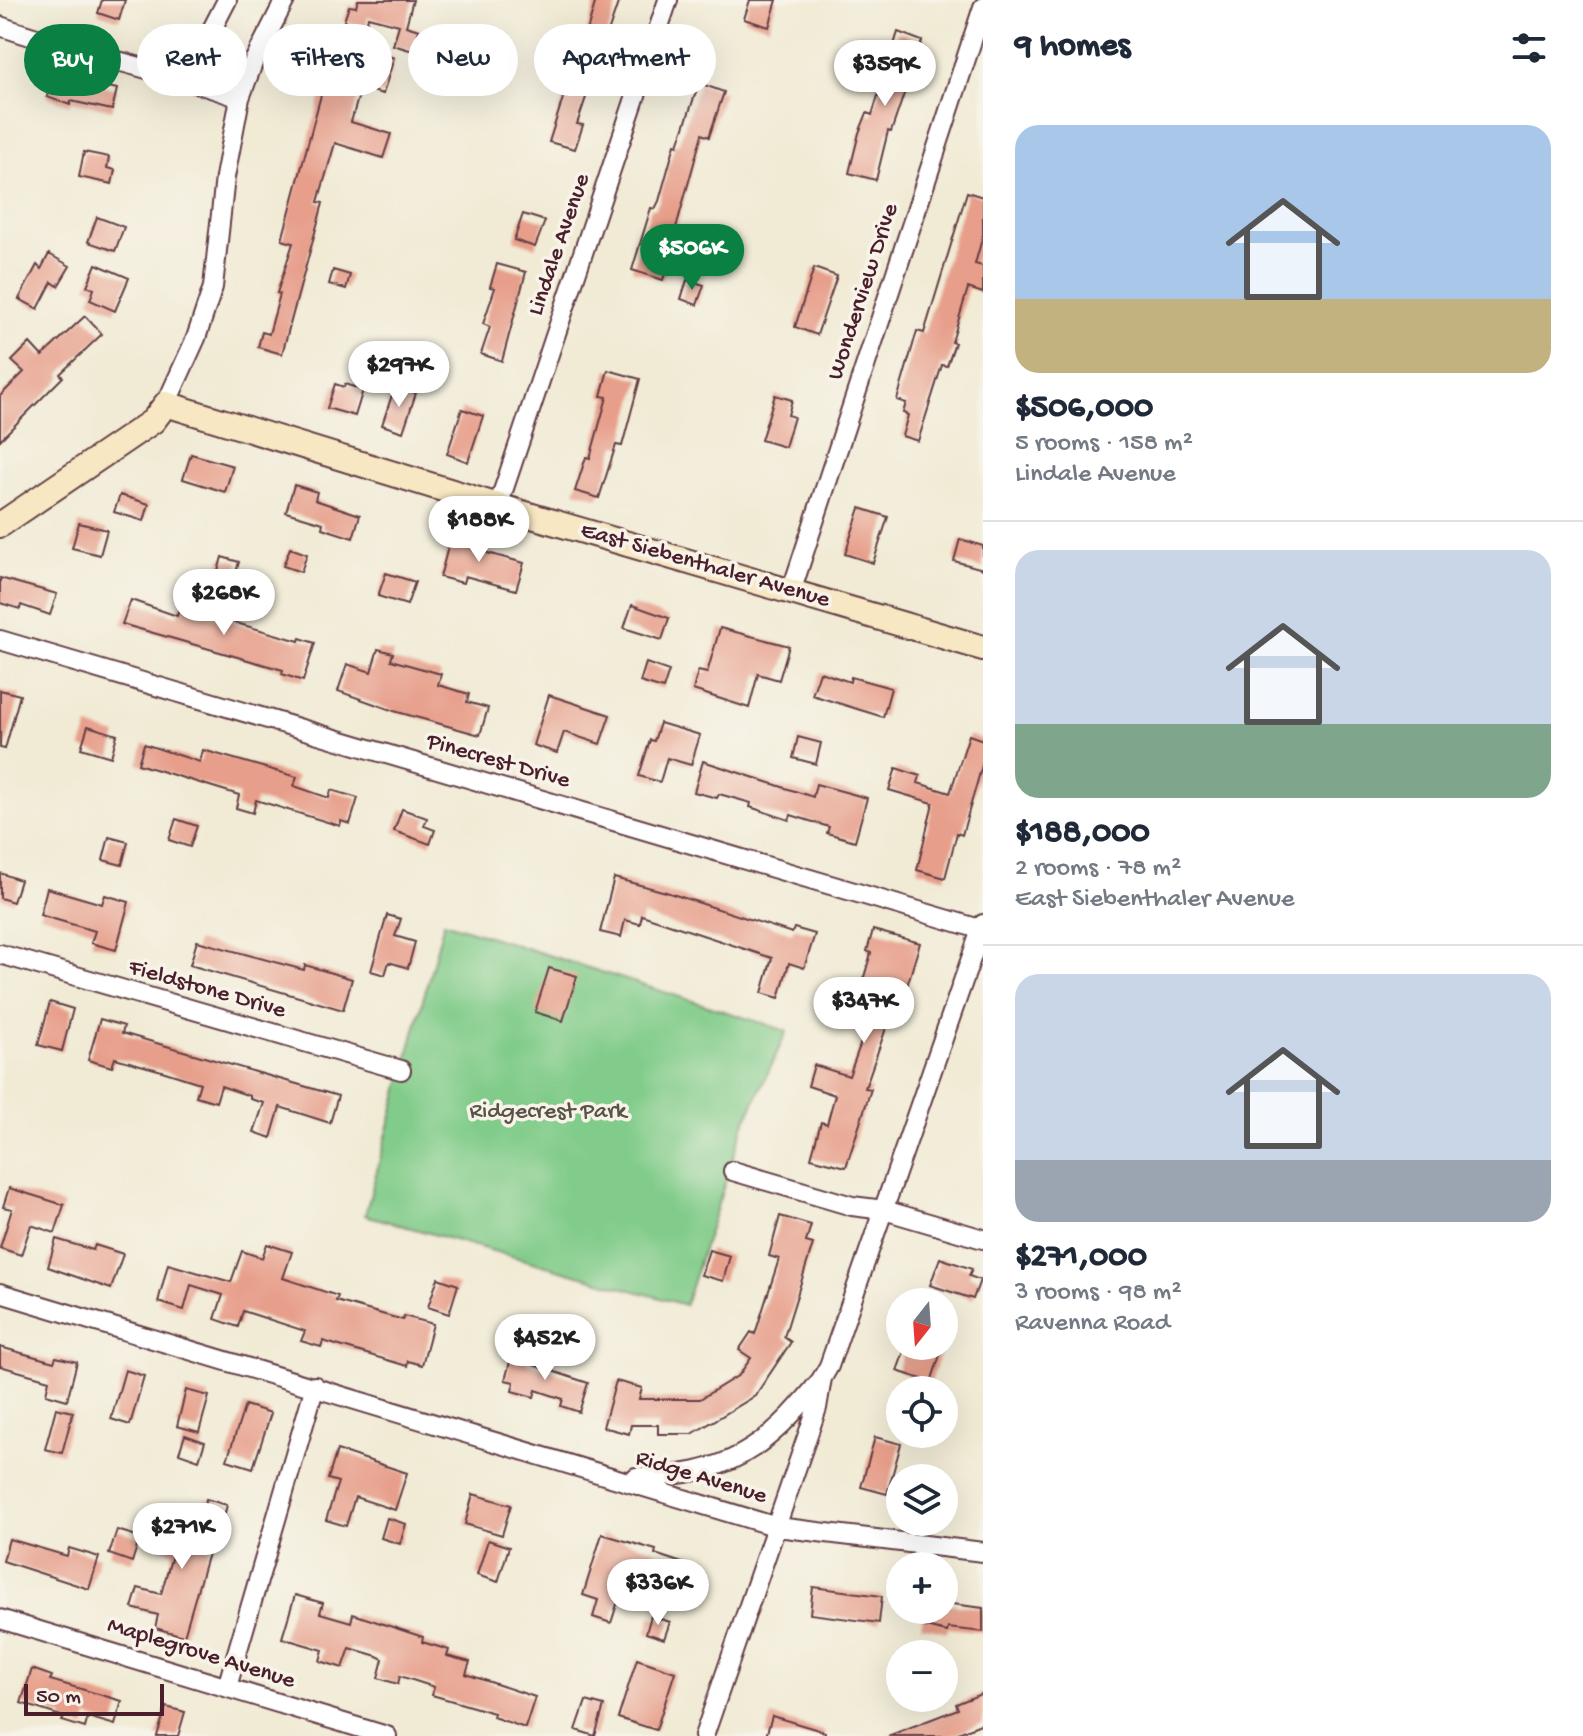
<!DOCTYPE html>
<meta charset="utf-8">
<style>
body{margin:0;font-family:"Gochi Hand",sans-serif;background:#f6f6f7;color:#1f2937;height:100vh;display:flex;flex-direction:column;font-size:30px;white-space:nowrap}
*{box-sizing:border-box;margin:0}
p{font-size:26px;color:#747a83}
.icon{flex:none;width:44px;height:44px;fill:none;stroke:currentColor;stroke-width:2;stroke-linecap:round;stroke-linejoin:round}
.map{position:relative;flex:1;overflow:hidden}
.side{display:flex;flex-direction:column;background:#fff;width:600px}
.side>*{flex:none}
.hud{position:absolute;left:24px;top:24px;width:760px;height:72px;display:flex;gap:16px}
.needle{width:52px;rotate:197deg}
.buttons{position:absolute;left:886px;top:1288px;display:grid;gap:16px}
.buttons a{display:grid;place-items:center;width:72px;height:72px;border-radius:50%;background:#fff;box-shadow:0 8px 32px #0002;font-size:40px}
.scale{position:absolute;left:24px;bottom:20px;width:140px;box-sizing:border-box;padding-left:8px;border:4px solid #4a1f2b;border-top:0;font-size:22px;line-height:28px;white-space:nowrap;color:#4a1f2b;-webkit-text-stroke:6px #f7f3e8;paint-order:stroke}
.price{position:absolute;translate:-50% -68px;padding:0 18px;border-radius:28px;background:#fff;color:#222;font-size:26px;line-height:52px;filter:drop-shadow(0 2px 4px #0008)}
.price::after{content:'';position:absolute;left:50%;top:48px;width:24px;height:18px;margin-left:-12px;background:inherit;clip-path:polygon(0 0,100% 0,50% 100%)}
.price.on{background:#0b8043;color:#fff}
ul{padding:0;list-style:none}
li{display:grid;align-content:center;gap:16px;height:424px;padding:0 32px}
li+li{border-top:2px solid #e0e1e3}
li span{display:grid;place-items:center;height:248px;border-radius:24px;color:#555}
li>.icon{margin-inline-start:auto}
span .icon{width:144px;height:144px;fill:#fffc;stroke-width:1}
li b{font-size:34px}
h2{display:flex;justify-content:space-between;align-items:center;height:96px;padding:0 32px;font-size:34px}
.chip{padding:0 28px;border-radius:36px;background:#fff;box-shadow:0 8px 32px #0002;font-size:28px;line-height:72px}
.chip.on{background:#0b8043;color:#fff}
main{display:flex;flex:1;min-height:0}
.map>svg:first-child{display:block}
.green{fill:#81cc8a;stroke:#66765a;stroke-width:2}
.building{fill:#e79f8b}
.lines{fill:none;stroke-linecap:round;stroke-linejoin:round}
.street-casing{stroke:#633e44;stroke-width:22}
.secondary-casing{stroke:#633e44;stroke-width:28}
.street{stroke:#fff;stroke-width:18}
.secondary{stroke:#f7e8c3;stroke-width:24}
.labels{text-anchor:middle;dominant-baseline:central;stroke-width:7;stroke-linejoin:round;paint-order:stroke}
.street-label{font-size:24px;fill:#4a1f2b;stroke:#f7f3e8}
.park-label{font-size:24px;fill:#5a5348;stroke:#f7f3e8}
</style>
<main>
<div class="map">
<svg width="983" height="1736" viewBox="0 0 983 1736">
<rect width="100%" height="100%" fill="#f7f3e8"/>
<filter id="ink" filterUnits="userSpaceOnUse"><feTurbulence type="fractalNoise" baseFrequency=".0125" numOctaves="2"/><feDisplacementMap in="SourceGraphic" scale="16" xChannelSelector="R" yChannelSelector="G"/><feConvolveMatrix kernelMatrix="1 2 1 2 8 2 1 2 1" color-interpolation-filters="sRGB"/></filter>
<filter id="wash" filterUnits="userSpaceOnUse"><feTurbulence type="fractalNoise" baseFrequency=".006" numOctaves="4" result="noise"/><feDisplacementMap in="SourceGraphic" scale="32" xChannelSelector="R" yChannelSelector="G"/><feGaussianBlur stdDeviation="1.8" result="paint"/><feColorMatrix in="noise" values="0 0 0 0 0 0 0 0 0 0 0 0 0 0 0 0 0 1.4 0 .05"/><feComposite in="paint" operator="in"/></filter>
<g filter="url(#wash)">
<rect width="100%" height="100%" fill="#f1ebd5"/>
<!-- green -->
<path class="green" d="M444 922 787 1031 744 1124 685 1305 365 1215Z"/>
<g id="blocks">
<!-- building -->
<path class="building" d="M102 0H125L119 20 98 13Z
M358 0H413L406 26 419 30 413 51 393 45 399 25 368 17 366 27 344 21 349 6 356 7Z
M596 0H619L577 124 583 125 575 149 549 142 577 54 580 55Z
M750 0H777L769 27 744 19Z
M898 32 922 41 891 132 888 131 876 180 849 173 859 133 867 113 872 115Z
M376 52 394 58 383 94 361 88 351 122 391 134 383 158 335 143 318 202 323 203 282 354 258 347 262 332 269 334 280 294 277 293 293 243 282 240 325 80 321 79 328 54 371 67Z
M54 76 82 85 83 81 117 89 112 110 71 101 70 105 47 97Z
M699 83 724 92 709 137 702 134 674 235 670 234 661 261 668 263 663 280 632 270 651 208 655 209 659 201 675 144 678 145Z
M84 152 109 157 107 168 115 170 112 184 79 177Z
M967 192 983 197V235L975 264 983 266V293L968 288 952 342 955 343 947 366 942 365 918 441 902 436 908 415 903 413 906 403 897 400 917 331 924 333Z
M523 214 545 221 535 247 514 240Z
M97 217 124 227 115 251 88 242Z
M49 254 70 266 58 286 52 282 38 309 19 299 37 265 41 269Z
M96 264 129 278 115 311 90 300 94 289 87 286Z
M497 264 526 272 502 361 481 354 490 327 483 324 495 288 490 287Z
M814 268 837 276 817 335 795 327Z
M333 270 350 275 346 289 329 284Z
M687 280 704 285 697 305 681 299Z
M85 316 102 334 60 374 63 377 0 440V396L24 372 12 361 30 343 42 356Z
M608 370 640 379 622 446 616 445 599 498 575 491 586 457 590 458 607 397 601 396Z
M335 384 344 387 345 384 363 390 355 416 327 408Z
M395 386 416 393 403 432 382 425Z
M775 395 792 400 788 415 794 417 785 447 761 440Z
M462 409 483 416 468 462 447 454Z
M191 454 233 466 225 492 183 479Z
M294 485 317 492 315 500 360 515 353 538 322 528 323 523 286 512Z
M120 495 149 504 144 521 114 512Z
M860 508 888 517 873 563 845 554Z
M79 523 107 530 100 555 72 548Z
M452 532 476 539 473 549 524 563 516 590 465 576 463 583 440 577Z
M960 539 983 546V569L954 561Z
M290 548 307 554 301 572 283 566Z
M222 557 239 562 233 583 216 578Z
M386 573 415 582 407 605 378 596Z
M0 578 57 594 50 615 21 605 20 609 0 603Z
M131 600 177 616 181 603 202 609 201 613 299 641 300 638 315 643 303 681 282 674 283 670 122 624Z
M632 605 669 618 662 640 624 628Z
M720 628 789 646 779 680 758 674 749 708 693 690 698 671 707 673Z
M378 649 393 653 391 660 441 674 438 685 469 694 467 702 488 708 480 735 394 711 338 691 347 664 371 672Z
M646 663 669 671 663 689 640 682Z
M820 672 850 682 851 677 891 688 883 717 812 695Z
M0 690 20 695 5 749 0 748Z
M549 695 610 715 600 744 564 732 557 753 533 745Z
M660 723 700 735 691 765 667 758 660 782 639 776 650 740 654 741Z
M88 726 117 735 111 757 81 748Z
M969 735 983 740V762L962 835 957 833 945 878 917 870 933 803 889 790 896 768 920 776 918 783 950 793Z
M798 737 821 743 816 764 793 758Z
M144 744 200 762 203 750 297 777 294 786 329 798 331 790 358 798 350 824 341 821 340 826 256 800 253 813 236 808 239 795 138 764Z
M703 761 813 797 816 784 867 798 855 841 827 833 829 827 791 815 789 820 750 807 751 803 719 794 717 798 694 792Z
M402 809 427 818 424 826 435 830 430 844 394 831Z
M176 819 197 826 190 847 169 840Z
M109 837 128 842 122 865 103 860Z
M0 873 20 880 13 902 0 898Z
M614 878 666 892 792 933 794 928 815 934 804 968 789 963 779 998 762 993 772 958 642 915 640 924 625 920 621 937 600 932Z
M47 888 102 904 105 895 129 902 116 950 91 943 95 931 40 915Z
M387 915 401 919 395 936 415 942 408 968 389 962 385 975 371 971Z
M873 930 920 943 901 1006 896 1005 892 1018 890 1017 865 1088 871 1089 846 1167 811 1158 821 1122 827 1124 835 1095 808 1086 814 1065 849 1076 869 1020 853 1015 871 953 867 951Z
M197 941 304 970 305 965 352 979 343 1010 190 965Z
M549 968 577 976 563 1021 535 1012Z
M50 1002 73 1009 62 1051 38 1045Z
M100 1019 124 1026 122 1033 338 1096 330 1123 280 1107 271 1138 254 1132 264 1103 250 1099V1096L221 1086 216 1102 196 1096 200 1083 162 1071 115 1058 112 1067 88 1060Z
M9 1188 64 1205 55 1233 31 1225 21 1255 0 1248 12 1209 3 1207Z
M780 1216 811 1225 806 1242 813 1244 784 1337 791 1342 755 1396 692 1434H658V1425H631L629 1434 603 1427 616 1381 642 1388 639 1399H700L739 1375 751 1358 739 1350 751 1332 755 1334 779 1259 769 1256Z
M56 1239 93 1250 95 1245 123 1254 111 1289 48 1267Z
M267 1244 292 1252 283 1278 338 1296 336 1301 403 1320 404 1316 433 1324 422 1365 408 1361 407 1366 323 1341 321 1347 301 1341 305 1331 243 1311 238 1327 215 1319 223 1295 191 1285 184 1310 158 1302 168 1264 231 1282 242 1251 262 1258Z
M709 1250 730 1256 723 1281 701 1275Z
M940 1258 972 1269 969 1276 980 1280 973 1299 930 1285Z
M438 1278 458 1285 449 1314 428 1307Z
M906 1346H922L941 1352 931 1382 897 1371Z
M0 1347 54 1362 56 1357 77 1362 67 1400 46 1394 49 1380 0 1366Z
M513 1351 527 1355 525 1362 588 1383 579 1412 561 1406 563 1399 536 1390 534 1397 512 1391 514 1382 505 1380Z
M125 1370 144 1376 130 1425 111 1419Z
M186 1390 209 1396 199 1432 177 1426Z
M245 1405 271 1413 253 1468 227 1460Z
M56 1408 73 1412 62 1453 45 1449Z
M185 1435 205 1442 199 1460 179 1453Z
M875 1437 901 1444 887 1494 861 1487Z
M337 1450 407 1473 395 1510 355 1497 346 1526 326 1520 338 1482 328 1479Z
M473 1494 511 1505 502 1535 465 1524Z
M206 1499 227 1505 222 1524 217 1522 184 1636 155 1628 158 1615 132 1608 138 1588 161 1594 173 1552 159 1548 167 1522 197 1531Z
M387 1518 406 1524 400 1544 381 1538Z
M117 1530 140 1537 132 1562 109 1554Z
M602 1534 656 1550 655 1554 697 1568 688 1596 646 1583 641 1601 620 1595 611 1623 593 1617 598 1600 583 1595Z
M9 1539 67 1556 69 1548 99 1557 89 1589 3 1561Z
M488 1540 509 1547 498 1582 477 1575Z
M813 1587 882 1596 879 1623 810 1614Z
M295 1595 323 1603 320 1613 351 1622 353 1614 423 1637 422 1642 449 1650 447 1656 470 1662 466 1674 535 1697 525 1728 493 1717 494 1713 432 1695 434 1687 400 1676 398 1684 378 1678 383 1659 377 1656 350 1648 343 1668 320 1661 323 1650 282 1638Z
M944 1603 983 1608V1632L948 1628 947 1632 921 1626 924 1610H944Z
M651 1616 670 1622 664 1639 646 1633Z
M637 1659 675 1672 656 1730 618 1718Z
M32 1669 52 1676 50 1680 122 1701 115 1725 88 1717 85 1728 62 1721 64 1717 21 1703Z
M983 1693V1723L951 1736H888L958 1709 956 1704Z
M586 1701 604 1706 595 1736 576 1730Z
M166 1707 185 1712 178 1736H157Z
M772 1716 825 1732 824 1736H766Z"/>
</g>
</g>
<g filter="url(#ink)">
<use href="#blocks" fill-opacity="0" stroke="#633e44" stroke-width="2"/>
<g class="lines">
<!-- street casing -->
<g class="street-casing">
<path id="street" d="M0 26C79 54 161 69 240 98
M193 81 208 37 227 0
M166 404 196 338 213 287 225 177 240 98 253 63 285 0
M498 506 668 0
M791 592 983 7
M0 640 983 930
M0 954 401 1070
M733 1171 852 1206 884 1210 983 1239
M0 1293 777 1527 983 1552
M636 1477C727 1476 765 1450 820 1381
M0 1619 387 1736
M227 1687 315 1386
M704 1736 817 1408 822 1378 829 1366 983 924"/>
</g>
<!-- secondary casing -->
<g class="secondary-casing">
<path id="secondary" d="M0 525 153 421 166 404 498 506 983 648"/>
</g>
<!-- street -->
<use href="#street" class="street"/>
<!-- secondary -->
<use href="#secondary" class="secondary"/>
</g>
</g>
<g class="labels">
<!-- street labels -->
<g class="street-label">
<text transform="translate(560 245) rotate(-71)">Lindale Avenue</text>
<text transform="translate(864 292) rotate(-72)">Wonderview Drive</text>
<text transform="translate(705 566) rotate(16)">East Siebenthaler Avenue</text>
<text transform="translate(498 762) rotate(16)">Pinecrest Drive</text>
<text transform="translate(207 990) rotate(16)">Fieldstone Drive</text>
<text transform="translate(701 1478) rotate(17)">Ridge Avenue</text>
<text transform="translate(201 1654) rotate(17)">Maplegrove Avenue</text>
</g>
<!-- park labels -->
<g class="park-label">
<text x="548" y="1112">Ridgecrest Park</text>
</g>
</g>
</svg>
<div class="buttons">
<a><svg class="needle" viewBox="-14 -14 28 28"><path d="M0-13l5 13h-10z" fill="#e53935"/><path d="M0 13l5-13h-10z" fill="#747a83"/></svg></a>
<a><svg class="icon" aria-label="locate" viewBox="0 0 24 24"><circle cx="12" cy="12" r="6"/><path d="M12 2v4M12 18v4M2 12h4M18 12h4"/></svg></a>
<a><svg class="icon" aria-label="layers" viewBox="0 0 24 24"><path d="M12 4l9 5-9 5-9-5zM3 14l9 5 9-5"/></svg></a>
<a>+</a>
<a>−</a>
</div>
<div class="scale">50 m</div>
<b class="price" style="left:885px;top:108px">$359K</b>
<b class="price on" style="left:692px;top:292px">$506K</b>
<b class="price" style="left:399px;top:409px">$297K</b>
<b class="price" style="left:479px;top:564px">$188K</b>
<b class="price" style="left:224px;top:637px">$268K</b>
<b class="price" style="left:864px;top:1045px">$347K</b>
<b class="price" style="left:545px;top:1382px">$452K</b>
<b class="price" style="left:182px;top:1571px">$271K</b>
<b class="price" style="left:658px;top:1627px">$336K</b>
<div class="hud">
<a class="chip on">Buy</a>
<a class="chip">Rent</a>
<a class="chip">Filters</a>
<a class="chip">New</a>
<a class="chip">Apartment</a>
</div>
</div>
<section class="side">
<h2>9 homes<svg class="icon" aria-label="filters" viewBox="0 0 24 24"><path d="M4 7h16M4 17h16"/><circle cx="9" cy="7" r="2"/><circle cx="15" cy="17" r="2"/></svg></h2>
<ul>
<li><span style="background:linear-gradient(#a9c7e8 70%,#c2b280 0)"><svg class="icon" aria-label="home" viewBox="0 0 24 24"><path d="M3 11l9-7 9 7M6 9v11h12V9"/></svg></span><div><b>$506,000</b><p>5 rooms · 158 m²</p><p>Lindale Avenue</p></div></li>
<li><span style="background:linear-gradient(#c9d6e8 70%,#7fa58c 0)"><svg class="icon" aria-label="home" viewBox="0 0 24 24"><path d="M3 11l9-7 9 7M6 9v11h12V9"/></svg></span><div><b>$188,000</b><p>2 rooms · 78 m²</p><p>East Siebenthaler Avenue</p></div></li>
<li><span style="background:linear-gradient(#c9d6e8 75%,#9aa5b1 0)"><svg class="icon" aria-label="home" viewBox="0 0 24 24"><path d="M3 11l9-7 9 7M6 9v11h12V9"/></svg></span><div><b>$271,000</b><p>3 rooms · 98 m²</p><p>Ravenna Road</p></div></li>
</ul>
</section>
</main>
